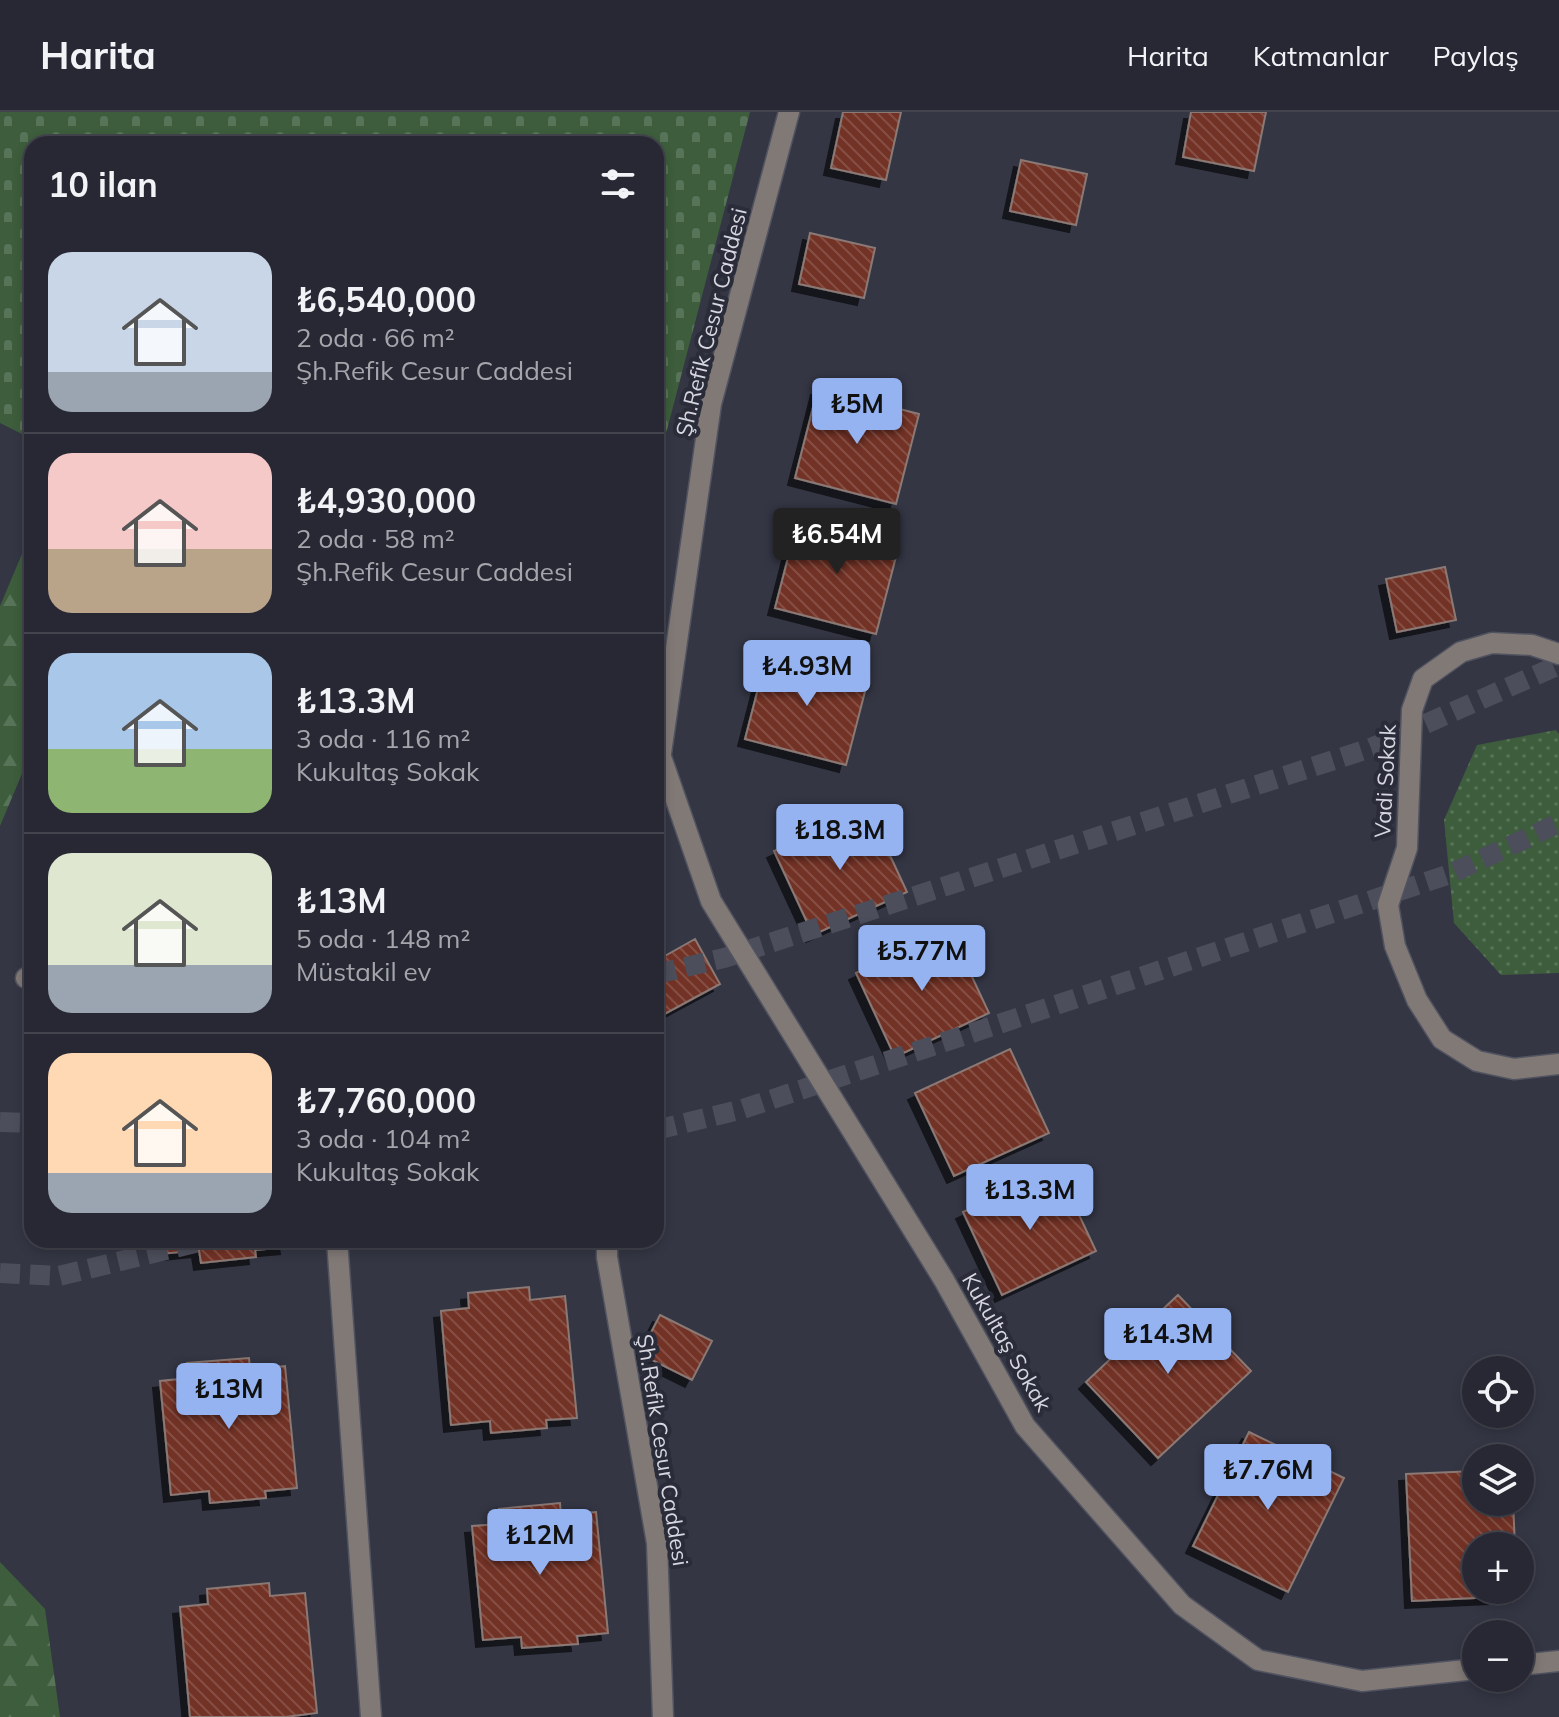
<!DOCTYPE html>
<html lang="tr">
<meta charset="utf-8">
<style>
body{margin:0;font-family:Mulish,sans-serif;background:#2f303b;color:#f1f3f6;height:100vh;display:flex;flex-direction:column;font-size:30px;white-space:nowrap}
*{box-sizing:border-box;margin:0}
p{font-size:26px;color:#a4a6ac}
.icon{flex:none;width:44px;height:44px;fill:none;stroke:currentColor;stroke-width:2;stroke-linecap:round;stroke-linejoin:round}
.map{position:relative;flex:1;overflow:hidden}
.drawer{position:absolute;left:24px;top:24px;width:640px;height:1112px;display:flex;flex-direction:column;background:#272833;border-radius:24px;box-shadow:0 4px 12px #0003,0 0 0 2px #43444e}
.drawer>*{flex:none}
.tools{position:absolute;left:1462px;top:1244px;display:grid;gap:16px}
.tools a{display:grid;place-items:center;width:72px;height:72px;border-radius:50%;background:#272833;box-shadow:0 4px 12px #0003,0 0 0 2px #43444e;font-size:40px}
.price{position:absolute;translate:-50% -68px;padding:0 18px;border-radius:8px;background:#95b2f1;color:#111;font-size:26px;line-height:52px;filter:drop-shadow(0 2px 4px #0008)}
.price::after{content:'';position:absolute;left:50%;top:48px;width:24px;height:18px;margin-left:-12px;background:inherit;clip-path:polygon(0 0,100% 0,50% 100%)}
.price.active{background:#222;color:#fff}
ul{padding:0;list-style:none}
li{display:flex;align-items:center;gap:24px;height:200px;padding:0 24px}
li+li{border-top:2px solid #43444e}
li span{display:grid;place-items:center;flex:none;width:224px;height:160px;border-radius:24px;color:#555}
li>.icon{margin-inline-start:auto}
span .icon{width:96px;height:96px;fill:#fffc;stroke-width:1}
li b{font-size:34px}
h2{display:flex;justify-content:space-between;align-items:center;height:96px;padding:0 24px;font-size:34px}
header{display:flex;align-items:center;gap:48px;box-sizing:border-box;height:112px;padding:0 40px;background:#272833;border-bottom:2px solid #43444e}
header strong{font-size:38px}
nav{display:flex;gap:44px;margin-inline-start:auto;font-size:28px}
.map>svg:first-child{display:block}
.grass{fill:url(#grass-dots)}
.forest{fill:url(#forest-firs)}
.cemetery{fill:url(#cemetery-stones)}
.building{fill:url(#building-back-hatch);stroke:#8b7975;stroke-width:2;filter:url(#shadow)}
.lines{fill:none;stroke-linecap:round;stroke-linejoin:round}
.major-tunnel{stroke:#4c4e5b;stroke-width:20;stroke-dasharray:20 10;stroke-linecap:butt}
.minor-casing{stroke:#515360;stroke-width:23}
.minor{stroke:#807976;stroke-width:20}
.labels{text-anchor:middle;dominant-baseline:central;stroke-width:8;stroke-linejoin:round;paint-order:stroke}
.street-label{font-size:22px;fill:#d6d7e0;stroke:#2a2c39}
</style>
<header>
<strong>Harita</strong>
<nav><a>Harita</a><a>Katmanlar</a><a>Paylaş</a></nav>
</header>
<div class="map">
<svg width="1559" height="1605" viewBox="0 0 1559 1605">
<defs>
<pattern id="grass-dots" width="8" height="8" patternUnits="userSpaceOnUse" patternTransform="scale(2)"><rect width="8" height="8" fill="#3d5d3c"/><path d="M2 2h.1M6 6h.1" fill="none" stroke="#587458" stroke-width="1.8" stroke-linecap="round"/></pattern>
<pattern id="forest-firs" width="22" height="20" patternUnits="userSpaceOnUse" patternTransform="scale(2)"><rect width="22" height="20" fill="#3d5d3c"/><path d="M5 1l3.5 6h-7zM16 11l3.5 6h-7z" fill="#587458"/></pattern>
<pattern id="cemetery-stones" width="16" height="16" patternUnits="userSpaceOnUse" patternTransform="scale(2)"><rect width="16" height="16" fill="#3d5d3c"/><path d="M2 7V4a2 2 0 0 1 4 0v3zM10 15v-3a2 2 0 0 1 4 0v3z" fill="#587458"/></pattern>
<pattern id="building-back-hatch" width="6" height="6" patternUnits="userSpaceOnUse" patternTransform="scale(2)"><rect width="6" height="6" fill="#733325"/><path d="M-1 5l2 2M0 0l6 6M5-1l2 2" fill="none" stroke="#865044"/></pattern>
<filter id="shadow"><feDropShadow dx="-7" dy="7" stdDeviation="0" flood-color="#0009"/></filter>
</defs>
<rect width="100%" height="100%" fill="#343644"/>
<!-- grass -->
<path class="grass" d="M1556 618 1559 622V861L1501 863 1454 811 1444 708 1477 633Z"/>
<!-- forest -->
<path class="forest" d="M27 430 32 431V638L0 714V494Z
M0 1450 45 1497 60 1605H0Z"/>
<!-- cemetery -->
<path class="cemetery" d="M0 0H750L656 360V32H32V327L0 311Z"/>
<!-- building -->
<path class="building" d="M843 0H901L886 68 831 56Z
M1191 0H1266L1254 59 1183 45Z
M1021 48 1087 62 1076 113 1010 99Z
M810 121 875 136 864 186 799 172Z
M818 276 919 302 896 392 795 366Z
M798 407 899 433 876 522 775 496Z
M1445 455 1456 508 1397 520 1386 467Z
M768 538 869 564 846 653 745 627Z
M868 696 907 780 813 823 774 739Z
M950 818 989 901 895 945 856 861Z
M695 827 720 872 661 904 656 895V849Z
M1010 937 1049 1021 954 1064 915 981Z
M1057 1056 1096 1139 1002 1183 963 1100Z
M160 1128H286L287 1135 255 1138 256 1145 201 1151 199 1138 161 1142Z
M529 1175 530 1188 565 1184 577 1306 546 1308 547 1316 491 1321 490 1309 451 1313 441 1199 469 1196 468 1181Z
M1178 1183 1251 1259 1158 1346 1086 1270Z
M660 1203 712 1229 692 1268 640 1242Z
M249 1246 250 1258 285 1254 297 1376 265 1379 266 1386 210 1391 209 1379 171 1383 160 1269 189 1266 187 1251Z
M1249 1320 1344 1366 1288 1480 1193 1434Z
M1476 1359V1390H1513L1515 1434H1476V1478H1517V1484L1412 1489 1406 1362Z
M560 1391 561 1403 596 1400 608 1521 577 1524 578 1532 522 1536 521 1525 483 1528 472 1414 500 1412 499 1397Z
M269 1471 270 1484 305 1481 317 1601 285 1605H190L180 1495 208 1492 207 1477Z"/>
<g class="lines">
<!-- major-tunnel -->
<path class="major-tunnel" d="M656 862 724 846 1371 636 1559 553
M0 1010 32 1011
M656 1018 743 997 1450 762 1559 711
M0 1161 59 1164 207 1128"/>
<!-- minor casing -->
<g class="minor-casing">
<path id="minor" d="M1559 542 1532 533 1492 531 1461 540 1423 567 1412 598 1407 736 1388 793 1395 834 1417 888 1442 927 1477 949 1514 957 1559 952
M661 645 711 789 944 1168 1025 1314 1182 1493 1258 1548 1362 1569 1476 1557
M659 655 711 292 789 0
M26 866 32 865
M337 1128 371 1605
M607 1128V1145L657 1431 663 1605
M1520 1553 1559 1549"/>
</g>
<!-- minor -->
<use href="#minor" class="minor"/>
</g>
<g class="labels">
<!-- street labels -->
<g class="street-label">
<text transform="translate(711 210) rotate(-76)">Şh.Refik Cesur Caddesi</text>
<text transform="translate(1385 669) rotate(-87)">Vadi Sokak</text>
<text transform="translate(1007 1230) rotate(60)">Kukultaş Sokak</text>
<text transform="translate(663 1338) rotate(81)">Şh.Refik Cesur Caddesi</text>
</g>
</g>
</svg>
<div class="tools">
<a><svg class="icon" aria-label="locate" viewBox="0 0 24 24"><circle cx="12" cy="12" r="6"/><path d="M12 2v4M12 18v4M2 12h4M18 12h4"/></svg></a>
<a><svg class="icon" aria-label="layers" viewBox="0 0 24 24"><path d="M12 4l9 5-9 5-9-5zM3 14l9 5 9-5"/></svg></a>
<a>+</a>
<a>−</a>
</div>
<b class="price" style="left:857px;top:334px">₺5M</b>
<b class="price active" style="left:837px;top:464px">₺6.54M</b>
<b class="price" style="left:807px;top:596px">₺4.93M</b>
<b class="price" style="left:840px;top:760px">₺18.3M</b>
<b class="price" style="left:922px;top:881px">₺5.77M</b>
<b class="price" style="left:1030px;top:1120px">₺13.3M</b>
<b class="price" style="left:1168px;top:1264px">₺14.3M</b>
<b class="price" style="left:229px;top:1319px">₺13M</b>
<b class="price" style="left:1268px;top:1400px">₺7.76M</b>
<b class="price" style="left:540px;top:1465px">₺12M</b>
<section class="drawer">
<h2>10 ilan<svg class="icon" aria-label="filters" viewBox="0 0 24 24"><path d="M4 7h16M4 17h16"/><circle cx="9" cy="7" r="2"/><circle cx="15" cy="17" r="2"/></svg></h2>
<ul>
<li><span style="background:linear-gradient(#c9d6e8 75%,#9aa5b1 0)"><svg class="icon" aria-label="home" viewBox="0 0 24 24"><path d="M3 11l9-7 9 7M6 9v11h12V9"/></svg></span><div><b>₺6,540,000</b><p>2 oda · 66 m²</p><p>Şh.Refik Cesur Caddesi</p></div></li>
<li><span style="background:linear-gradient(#f6c9c9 60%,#b9a48a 0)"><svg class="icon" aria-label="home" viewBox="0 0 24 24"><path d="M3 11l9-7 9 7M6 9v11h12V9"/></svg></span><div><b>₺4,930,000</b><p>2 oda · 58 m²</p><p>Şh.Refik Cesur Caddesi</p></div></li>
<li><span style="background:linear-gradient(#a9c7e8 60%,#8fb573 0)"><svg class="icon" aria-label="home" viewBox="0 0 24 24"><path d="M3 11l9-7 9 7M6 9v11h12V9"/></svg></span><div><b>₺13.3M</b><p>3 oda · 116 m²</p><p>Kukultaş Sokak</p></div></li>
<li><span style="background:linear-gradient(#dfe7d0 70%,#9aa5b1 0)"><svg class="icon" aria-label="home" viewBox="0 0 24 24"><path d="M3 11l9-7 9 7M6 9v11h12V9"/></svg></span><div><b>₺13M</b><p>5 oda · 148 m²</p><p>Müstakil ev</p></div></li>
<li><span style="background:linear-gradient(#ffd9b3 75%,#9aa5b1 0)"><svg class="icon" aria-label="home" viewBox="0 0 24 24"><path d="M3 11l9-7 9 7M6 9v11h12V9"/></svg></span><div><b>₺7,760,000</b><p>3 oda · 104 m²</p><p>Kukultaş Sokak</p></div></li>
</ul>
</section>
</div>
